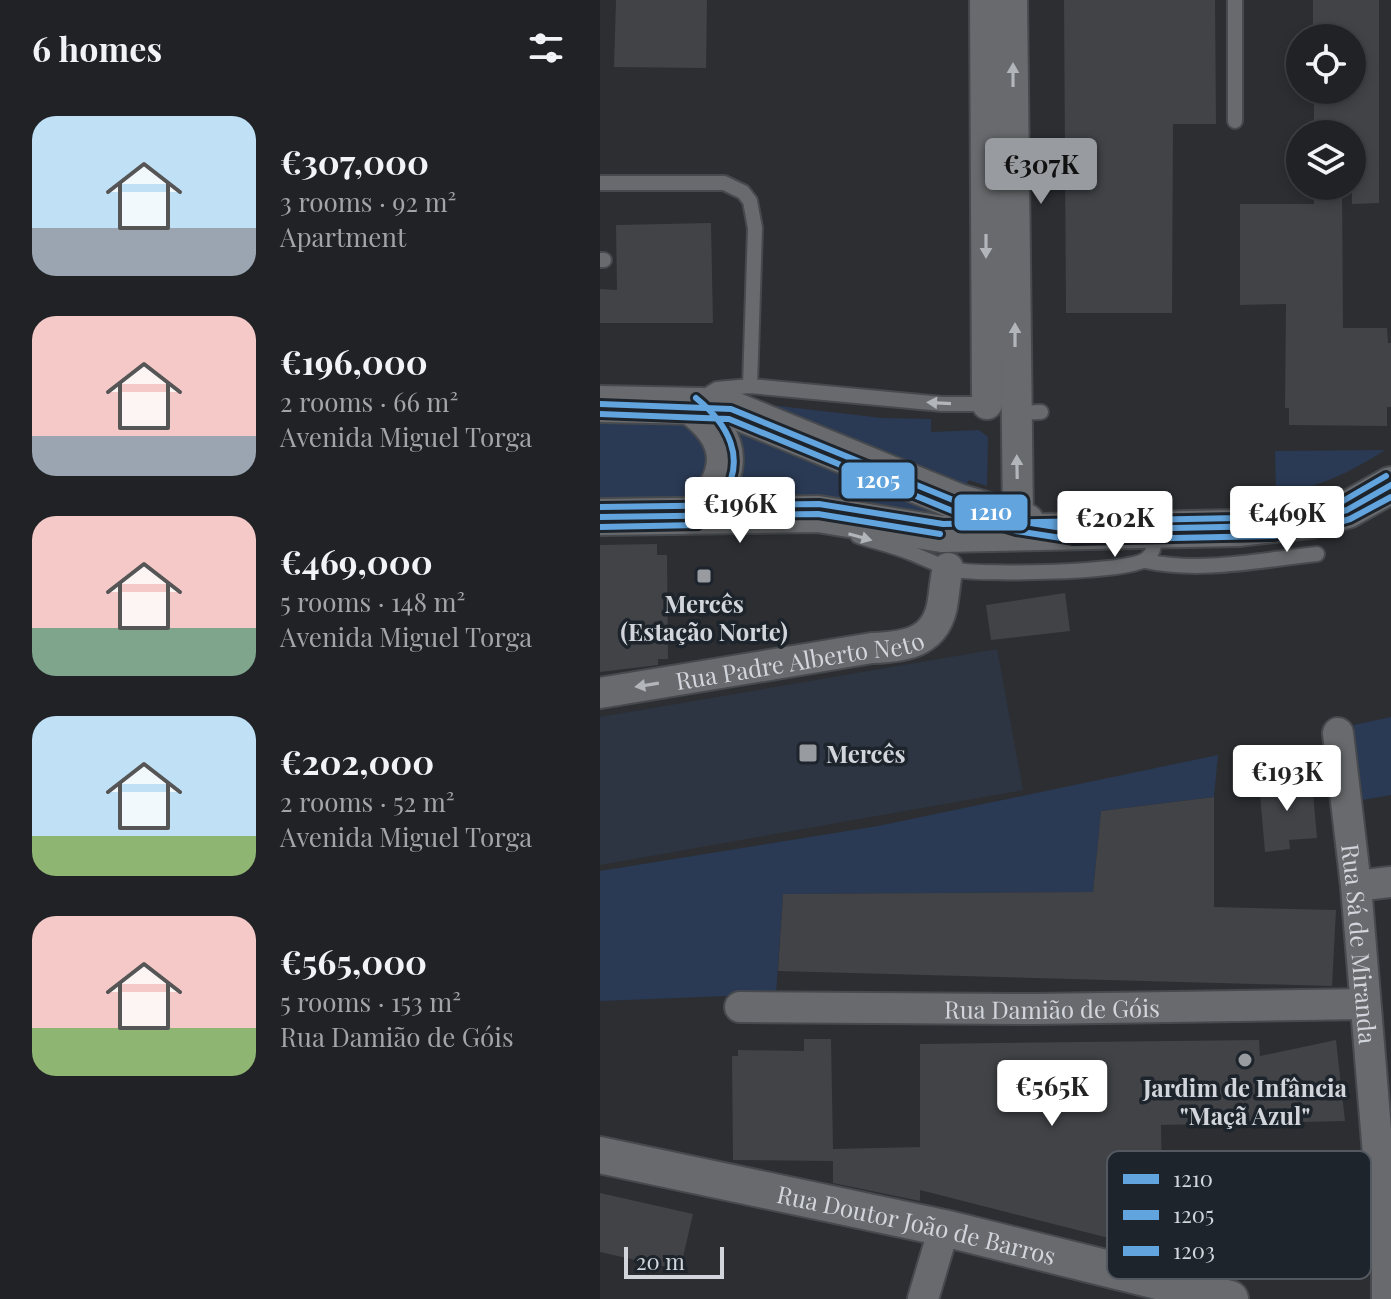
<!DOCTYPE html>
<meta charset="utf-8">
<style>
body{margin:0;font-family:"Playfair Display",serif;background:#2d2f32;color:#f1f3f6;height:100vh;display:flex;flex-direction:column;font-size:30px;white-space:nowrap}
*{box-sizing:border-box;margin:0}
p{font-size:26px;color:#a2a4a7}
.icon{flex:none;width:44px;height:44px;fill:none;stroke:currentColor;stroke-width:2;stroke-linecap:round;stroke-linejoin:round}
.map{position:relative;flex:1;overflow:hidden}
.panel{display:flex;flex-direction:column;background:#212226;width:600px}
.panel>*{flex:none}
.tools{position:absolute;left:686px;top:24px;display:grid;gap:16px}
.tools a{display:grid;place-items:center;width:80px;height:80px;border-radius:50%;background:#212226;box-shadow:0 4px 12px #0003,0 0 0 2px #3e3f43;font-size:40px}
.scale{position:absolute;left:24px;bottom:20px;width:100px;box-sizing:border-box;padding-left:8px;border:4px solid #d2d6dc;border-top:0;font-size:22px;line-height:28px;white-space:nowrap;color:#d2d6dc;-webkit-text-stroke:6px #1e242c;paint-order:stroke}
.price{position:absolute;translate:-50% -68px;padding:0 18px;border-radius:8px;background:#fff;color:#222;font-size:26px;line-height:52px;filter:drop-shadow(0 2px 4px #0008)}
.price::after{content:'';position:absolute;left:50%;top:48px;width:24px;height:18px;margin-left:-12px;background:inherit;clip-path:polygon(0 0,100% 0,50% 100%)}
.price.current{background:#989ba0;color:#111}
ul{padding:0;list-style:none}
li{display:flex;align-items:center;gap:24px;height:200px;padding:0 32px}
li span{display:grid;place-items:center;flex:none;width:224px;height:160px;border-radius:24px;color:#555}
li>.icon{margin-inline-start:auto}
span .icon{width:96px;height:96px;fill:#fffc;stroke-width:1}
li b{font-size:34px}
h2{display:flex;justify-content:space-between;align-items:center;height:96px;padding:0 32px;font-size:34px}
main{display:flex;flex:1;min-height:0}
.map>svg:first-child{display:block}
.built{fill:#2d3542}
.green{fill:#2a3a54}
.building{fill:#414347}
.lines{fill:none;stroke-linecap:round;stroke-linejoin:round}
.service-casing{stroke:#46494d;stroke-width:18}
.minor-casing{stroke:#46494d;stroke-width:34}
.tertiary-casing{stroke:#46494d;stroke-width:40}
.service{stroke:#686a6d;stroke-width:14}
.minor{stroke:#686a6d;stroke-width:30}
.tertiary{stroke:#686a6d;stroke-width:36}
.bus-1-casing{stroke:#1e242c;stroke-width:12}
.bus-2-casing{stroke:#1e242c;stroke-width:12}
.bus-3-casing{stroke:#1e242c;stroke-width:12}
.bus-1{stroke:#62a4de;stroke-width:6}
.bus-2{stroke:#62a4de;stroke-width:6}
.bus-3{stroke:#62a4de;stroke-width:6}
.oneway{fill:#b2b6bb}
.poi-dot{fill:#989ba0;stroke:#1e242c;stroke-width:3}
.labels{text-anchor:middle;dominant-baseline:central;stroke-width:7;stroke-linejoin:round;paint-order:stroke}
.poi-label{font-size:24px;font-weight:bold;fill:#d2d6dc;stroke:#1e242c}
.street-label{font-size:24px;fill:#d2d6dc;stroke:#1e242c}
.key{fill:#1e242c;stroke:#545961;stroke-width:2}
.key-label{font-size:22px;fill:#d2d6dc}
.line-badge{stroke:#1e242c;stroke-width:3}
.badge-label{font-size:22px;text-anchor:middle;font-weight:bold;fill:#fff}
</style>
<main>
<section class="panel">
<h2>6 homes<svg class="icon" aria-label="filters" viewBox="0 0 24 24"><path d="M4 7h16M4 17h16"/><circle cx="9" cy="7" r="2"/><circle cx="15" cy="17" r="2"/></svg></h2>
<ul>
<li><span style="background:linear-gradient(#bfe0f5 70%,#9aa5b1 0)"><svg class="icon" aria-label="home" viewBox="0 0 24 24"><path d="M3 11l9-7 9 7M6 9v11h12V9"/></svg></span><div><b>€307,000</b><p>3 rooms · 92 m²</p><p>Apartment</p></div></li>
<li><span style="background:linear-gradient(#f6c9c9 75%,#9aa5b1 0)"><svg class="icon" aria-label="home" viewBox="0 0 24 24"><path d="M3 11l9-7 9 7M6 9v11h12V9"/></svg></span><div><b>€196,000</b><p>2 rooms · 66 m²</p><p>Avenida Miguel Torga</p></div></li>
<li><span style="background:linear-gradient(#f6c9c9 70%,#7fa58c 0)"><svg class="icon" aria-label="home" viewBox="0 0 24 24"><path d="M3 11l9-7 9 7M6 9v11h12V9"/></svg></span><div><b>€469,000</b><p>5 rooms · 148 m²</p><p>Avenida Miguel Torga</p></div></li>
<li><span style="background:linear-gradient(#bfe0f5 75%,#8fb573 0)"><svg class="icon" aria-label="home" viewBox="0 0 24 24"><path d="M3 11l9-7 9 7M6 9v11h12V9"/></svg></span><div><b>€202,000</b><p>2 rooms · 52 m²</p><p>Avenida Miguel Torga</p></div></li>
<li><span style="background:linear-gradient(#f6c9c9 70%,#8fb573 0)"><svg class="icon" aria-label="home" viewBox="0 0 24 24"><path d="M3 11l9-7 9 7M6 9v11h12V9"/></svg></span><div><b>€565,000</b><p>5 rooms · 153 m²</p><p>Rua Damião de Góis</p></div></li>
</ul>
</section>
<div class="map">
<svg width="791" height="1299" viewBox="0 0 791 1299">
<rect width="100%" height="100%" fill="#2c2e32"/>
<!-- built -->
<path class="built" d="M397 649 423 790 0 865V717Z"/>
<!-- green -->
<path class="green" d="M162 404 282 418 331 419V432L379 430 388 437 387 486 369 480 362 491Z
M0 416H73L95 425 112 464 91 498 0 507Z
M133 421 348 508V519L134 503C145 472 146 450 133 421Z
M785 450C750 473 716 488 676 495L675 451Z
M791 717V795L762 800 754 725Z
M618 755 614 797 501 811 493 892 183 894 176 994 0 1001V871L278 826Z"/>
<!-- building -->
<path class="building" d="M16 0H107L106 68 14 67Z
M464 0H615L616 124H573L572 313H466Z
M713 0H779V203L752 204V134H714V90H752V38H713Z
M714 186H742L743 328H787L788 343H791V407H787V426L689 425V408H685L686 304 640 305V204H714Z
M111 223 113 323H0V289L17 290 16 225Z
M57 544V555H67L68 659H58V665L0 672V545Z
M465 593 470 631 391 640 386 605Z
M703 779 704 782H712L717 838 689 840 690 849 665 852 659 783Z
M614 797V907L736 910 732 986 178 971 183 894 493 892 501 811Z
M204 1039H231L233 1149 320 1147V1044L659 1040 660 1056 736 1040 745 1121 561 1125 562 1178 651 1169 660 1245H564V1252L320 1190V1201L233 1183V1161L133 1160 132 1056H138V1050L204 1051Z
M0 1193 93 1214 80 1270 0 1252Z"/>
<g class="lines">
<!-- service casing -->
<g class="service-casing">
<path id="service" d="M635 121V0
M0 183H124L143 192 150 201 155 228 150 386
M0 260H4
M101 399 117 389 150 386 342 404H388
M415 413 441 412
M258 536C276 542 294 546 311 553 327 559 340 567 357 570 383 575 530 573 546 559 555 552 555 542 555 531
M545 561C601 573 660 560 717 554"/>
</g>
<!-- minor casing -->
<g class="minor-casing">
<g id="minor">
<path d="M385 0 387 404"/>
<path d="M412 0 418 521"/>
<path id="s1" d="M0 693 272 648C307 647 338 642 343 600 345 588 345 579 348 568"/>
<path id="s2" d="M738 733 756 886 787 1264V1299"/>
<path d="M756 886 791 882"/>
<path id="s3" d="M140 1007 434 1009 765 1004"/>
<path d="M323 1299 344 1228"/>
</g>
</g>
<!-- tertiary casing -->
<g class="tertiary-casing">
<g id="tertiary">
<path d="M0 404 100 406 131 409 358 502 426 522"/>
<path d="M90 406C137 440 134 475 96 515"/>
<path d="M0 517 218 514 342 534 638 528 710 520 747 510 791 485"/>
<path id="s4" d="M0 1155 344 1228 630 1299"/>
</g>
</g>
<!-- service -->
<use href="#service" class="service"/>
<!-- minor -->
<use href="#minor" class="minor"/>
<!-- tertiary -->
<use href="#tertiary" class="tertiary"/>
<!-- bus-1 casing -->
<g class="bus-1-casing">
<path id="bus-1" d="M0 404 131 409 358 502 418 521 475 530 671 526 710 520 747 510 791 485
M0 517 218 514 340 534"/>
</g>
<!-- bus-2 casing -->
<g class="bus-2-casing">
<path id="bus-2" d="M0 414 129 419 355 512 416 531 474 540 673 536 713 530 750 519 791 497
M0 527 98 525C109 519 116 507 123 496 147 458 128 424 96 398"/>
</g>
<!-- bus-3 casing -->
<g class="bus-3-casing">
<path id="bus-3" d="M0 507 219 504 343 524 637 518 708 510 743 501 786 476"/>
</g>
<!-- bus-1 -->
<use href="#bus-1" class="bus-1"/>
<!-- bus-2 -->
<use href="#bus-2" class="bus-2"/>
<!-- bus-3 -->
<use href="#bus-3" class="bus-3"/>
</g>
<!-- one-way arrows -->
<defs><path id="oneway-solid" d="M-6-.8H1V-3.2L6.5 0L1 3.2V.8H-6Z" transform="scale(2)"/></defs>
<g class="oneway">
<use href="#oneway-solid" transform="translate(413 75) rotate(-90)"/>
<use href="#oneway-solid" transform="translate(386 246) rotate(90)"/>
<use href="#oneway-solid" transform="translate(415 335) rotate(-90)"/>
<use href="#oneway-solid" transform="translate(339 403) rotate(-177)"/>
<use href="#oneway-solid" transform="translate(417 467) rotate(-91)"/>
<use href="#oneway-solid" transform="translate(260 537) rotate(16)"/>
<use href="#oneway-solid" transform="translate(47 685) rotate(171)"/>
</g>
<!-- markers -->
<g class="poi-dot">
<rect x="96" y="568" width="16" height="16" rx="4"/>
<rect x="198" y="743" width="20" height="20" rx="4"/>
<circle cx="645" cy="1060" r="8"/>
</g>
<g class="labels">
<!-- poi labels -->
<g class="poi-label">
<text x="104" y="603">Mercês<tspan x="104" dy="28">(Estação Norte)</tspan></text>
<text x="226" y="753" text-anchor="start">Mercês</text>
<text x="645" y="1087">Jardim de Infância<tspan x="645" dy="28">"Maçã Azul"</tspan></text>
</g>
<!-- street labels -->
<g class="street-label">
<text stroke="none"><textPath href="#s1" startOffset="202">Rua Padre Alberto Neto</textPath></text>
<text stroke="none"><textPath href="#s2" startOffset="212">Rua Sá de Miranda</textPath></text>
<text stroke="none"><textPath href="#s3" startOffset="312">Rua Damião de Góis</textPath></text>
<text stroke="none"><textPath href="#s4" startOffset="324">Rua Doutor João de Barros</textPath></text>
</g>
</g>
<!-- legend -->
<rect x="507" y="1151" width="264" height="128" rx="12" class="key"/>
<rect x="523" y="1174" width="36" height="10" fill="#62a4de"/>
<rect x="523" y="1210" width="36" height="10" fill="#62a4de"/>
<rect x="523" y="1246" width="36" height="10" fill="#62a4de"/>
<g class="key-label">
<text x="573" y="1187">1210</text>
<text x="573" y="1223">1205</text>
<text x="573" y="1259">1203</text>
</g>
<g class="line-badge">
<rect x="240" y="461" width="76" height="39" rx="8" fill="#62a4de"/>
<rect x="353" y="493" width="76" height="39" rx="8" fill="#62a4de"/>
</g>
<g class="badge-label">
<text x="278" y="488">1205</text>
<text x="391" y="520">1210</text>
</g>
</svg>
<div class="tools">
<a><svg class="icon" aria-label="locate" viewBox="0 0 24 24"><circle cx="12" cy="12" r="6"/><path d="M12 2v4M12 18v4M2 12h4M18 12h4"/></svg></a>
<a><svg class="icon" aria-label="layers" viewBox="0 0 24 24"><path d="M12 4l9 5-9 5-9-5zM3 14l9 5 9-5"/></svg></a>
</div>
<div class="scale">20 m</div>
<b class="price current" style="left:441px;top:206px">€307K</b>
<b class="price" style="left:140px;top:545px">€196K</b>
<b class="price" style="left:687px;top:554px">€469K</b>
<b class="price" style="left:515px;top:559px">€202K</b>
<b class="price" style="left:687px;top:813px">€193K</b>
<b class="price" style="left:452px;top:1128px">€565K</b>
</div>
</main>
